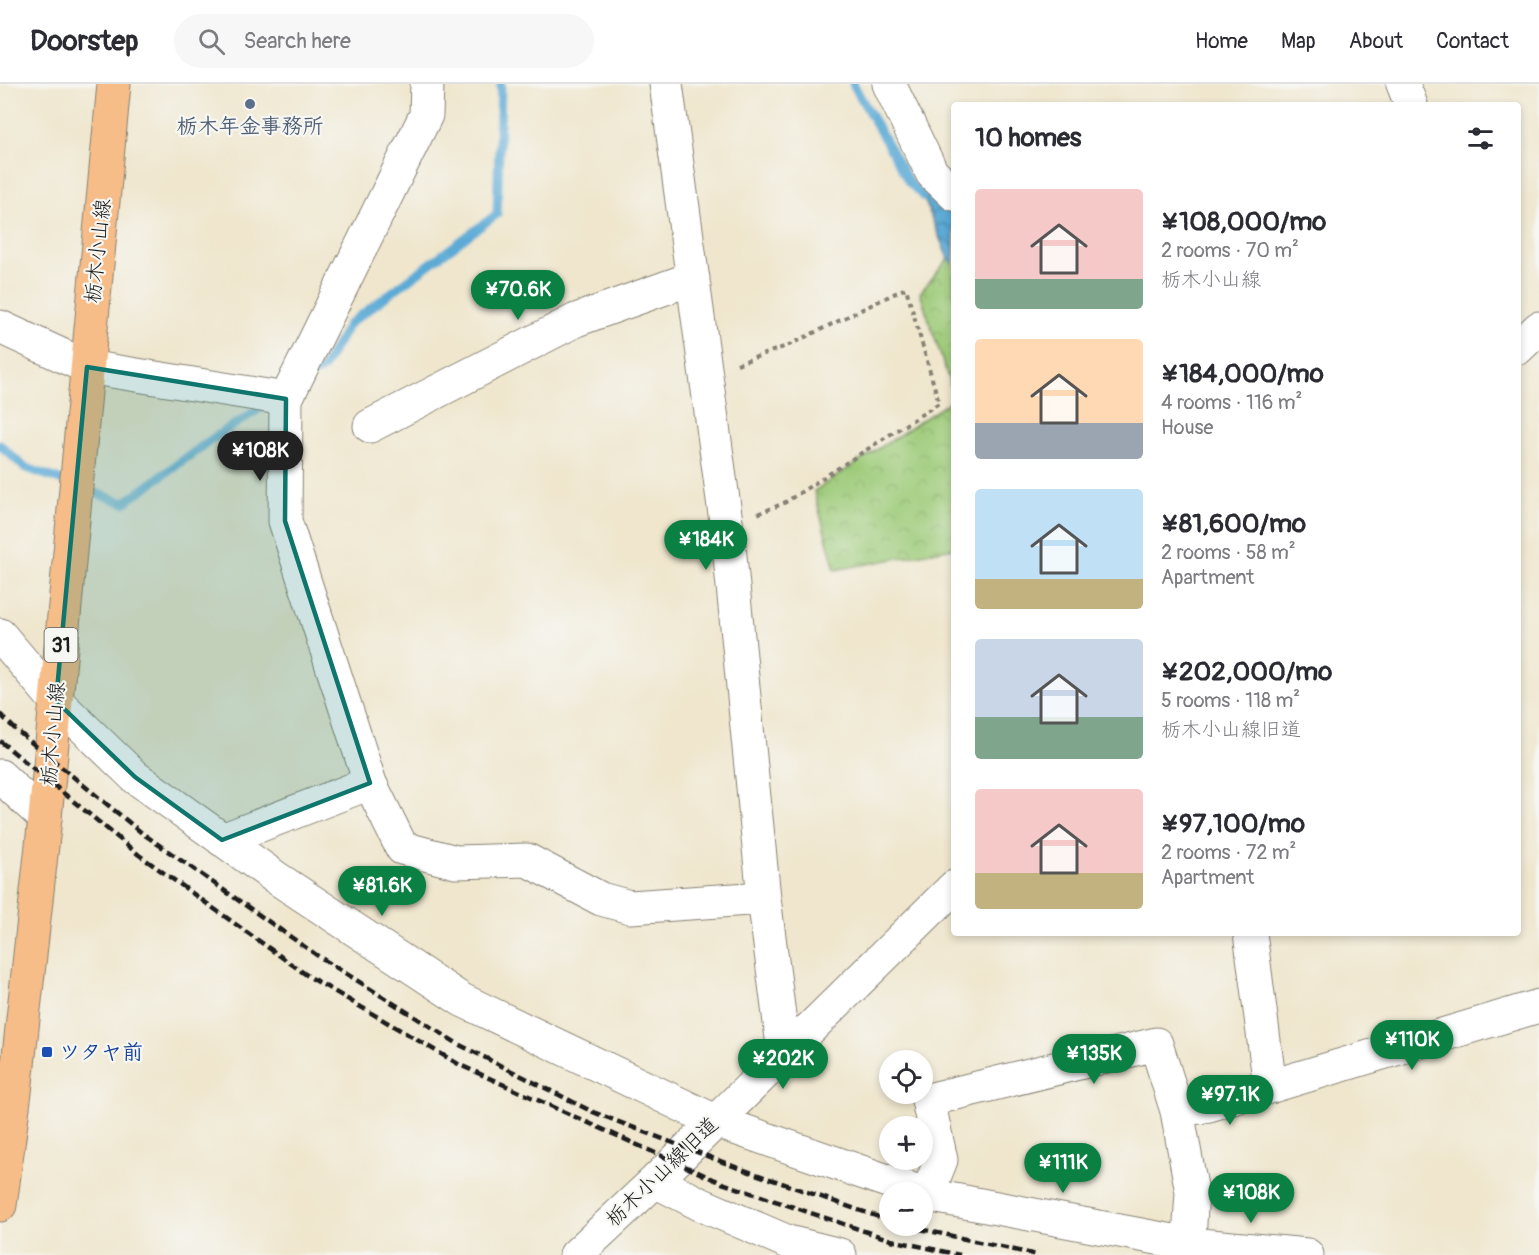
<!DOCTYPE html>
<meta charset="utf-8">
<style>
body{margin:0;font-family:Pangolin,"Klee One",sans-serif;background:#f7f7f7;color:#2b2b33;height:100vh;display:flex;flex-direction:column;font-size:22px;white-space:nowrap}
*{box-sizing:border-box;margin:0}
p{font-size:20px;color:#7c7c81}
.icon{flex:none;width:33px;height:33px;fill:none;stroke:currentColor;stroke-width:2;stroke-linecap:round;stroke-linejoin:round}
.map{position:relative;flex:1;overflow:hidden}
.panel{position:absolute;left:951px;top:18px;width:570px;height:834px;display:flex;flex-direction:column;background:#fff;border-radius:6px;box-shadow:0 3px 9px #0003}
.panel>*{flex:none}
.fabs{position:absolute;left:879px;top:966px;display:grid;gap:12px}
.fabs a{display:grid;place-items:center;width:54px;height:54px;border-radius:50%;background:#fff;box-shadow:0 3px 9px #0003;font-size:30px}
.price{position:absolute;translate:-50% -51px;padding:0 14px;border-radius:21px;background:#0b8043;color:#fff;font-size:20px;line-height:39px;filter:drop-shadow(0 2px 3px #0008)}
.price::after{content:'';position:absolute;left:50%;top:36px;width:18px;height:14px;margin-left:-9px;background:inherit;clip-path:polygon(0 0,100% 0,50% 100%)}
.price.current{background:#222;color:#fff}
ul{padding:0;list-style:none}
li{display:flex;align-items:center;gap:18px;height:150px;padding:0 24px}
li span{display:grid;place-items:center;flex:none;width:168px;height:120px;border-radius:6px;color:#555}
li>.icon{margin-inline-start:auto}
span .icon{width:72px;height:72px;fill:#fffc;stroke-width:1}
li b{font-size:26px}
h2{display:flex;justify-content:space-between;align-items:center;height:72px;padding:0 24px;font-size:26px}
header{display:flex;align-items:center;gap:36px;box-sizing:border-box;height:84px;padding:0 30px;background:#fff;border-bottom:2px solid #e1e1e2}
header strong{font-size:28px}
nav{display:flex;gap:33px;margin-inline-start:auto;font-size:21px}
.search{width:420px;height:54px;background:#f7f7f7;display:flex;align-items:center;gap:15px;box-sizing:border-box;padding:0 21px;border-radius:33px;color:#7c7c81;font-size:22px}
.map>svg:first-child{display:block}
.park{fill:url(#park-crowns);stroke:#5c734a;stroke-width:1.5}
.water{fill:url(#water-waves);stroke:#3c6379;stroke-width:1.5}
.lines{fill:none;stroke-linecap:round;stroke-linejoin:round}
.stream{stroke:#5caad6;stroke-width:9}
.minor-casing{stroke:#868174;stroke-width:35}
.major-casing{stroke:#868174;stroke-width:35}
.path{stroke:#868174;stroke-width:4;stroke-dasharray:4.5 4.5;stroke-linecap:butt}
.minor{stroke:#fff;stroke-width:33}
.major{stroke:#f7bd88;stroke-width:33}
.rail{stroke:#1c1c1c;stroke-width:4.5;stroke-dasharray:9 4.5;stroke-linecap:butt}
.marked{fill:#0f766e;fill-opacity:0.2;stroke:#0f766e;stroke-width:4.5;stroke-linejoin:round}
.service-dot{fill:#5c6f8a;stroke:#f6f6f2;stroke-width:2}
.transit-dot{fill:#1a4fb4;stroke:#f6f6f2;stroke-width:2}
.labels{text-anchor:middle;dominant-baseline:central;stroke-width:4.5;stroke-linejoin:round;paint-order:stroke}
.shield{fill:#f6f6f2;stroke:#5d5d5c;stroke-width:1.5}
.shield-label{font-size:20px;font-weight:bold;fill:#1c1c1c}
.service-label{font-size:21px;font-weight:bold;fill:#4e5e75;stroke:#f6f6f2}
.street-label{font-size:21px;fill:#1c1c1c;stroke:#f6f6f2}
.transit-label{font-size:21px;font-weight:bold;fill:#164399;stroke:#f6f6f2;text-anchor:start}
</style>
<header>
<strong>Doorstep</strong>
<div class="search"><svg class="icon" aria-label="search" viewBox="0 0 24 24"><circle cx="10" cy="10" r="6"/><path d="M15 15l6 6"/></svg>Search here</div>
<nav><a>Home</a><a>Map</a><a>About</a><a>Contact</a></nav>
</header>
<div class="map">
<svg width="1539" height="1171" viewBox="0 0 1539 1171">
<defs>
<pattern id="park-crowns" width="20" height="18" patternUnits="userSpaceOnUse" patternTransform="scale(1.5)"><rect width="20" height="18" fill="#9cca77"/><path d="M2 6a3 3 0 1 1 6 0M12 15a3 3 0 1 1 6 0" fill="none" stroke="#86ad66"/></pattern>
<pattern id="water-waves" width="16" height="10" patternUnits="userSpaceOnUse" patternTransform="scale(1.5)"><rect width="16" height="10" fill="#5caad6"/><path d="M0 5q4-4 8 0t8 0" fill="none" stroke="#4b8aad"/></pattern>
</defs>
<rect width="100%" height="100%" fill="#f6f6f2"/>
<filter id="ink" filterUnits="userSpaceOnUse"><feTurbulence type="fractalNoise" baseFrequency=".0167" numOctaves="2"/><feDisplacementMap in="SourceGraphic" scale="12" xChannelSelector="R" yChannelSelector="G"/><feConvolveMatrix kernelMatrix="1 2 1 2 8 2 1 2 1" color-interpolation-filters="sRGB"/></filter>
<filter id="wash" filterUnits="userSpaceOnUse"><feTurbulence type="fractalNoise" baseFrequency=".008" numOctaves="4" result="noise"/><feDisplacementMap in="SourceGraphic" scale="24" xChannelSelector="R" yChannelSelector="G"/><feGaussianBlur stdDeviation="1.35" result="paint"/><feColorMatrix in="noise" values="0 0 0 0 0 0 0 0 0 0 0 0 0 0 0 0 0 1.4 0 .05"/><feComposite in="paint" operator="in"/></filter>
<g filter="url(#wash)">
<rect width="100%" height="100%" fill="#efe6cd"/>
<!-- park -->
<path class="park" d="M948 175 954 180V312L920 209Z
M954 315V464L835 486 814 407Z"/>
<!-- water -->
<path class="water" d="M940 108 954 128V180L948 175 923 112Z"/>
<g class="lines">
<!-- stream -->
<path class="stream" d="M853 0 909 98 923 112
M310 292 323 284 349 240 497 130 501 0
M0 361 24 383 124 419 215 353 265 321"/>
</g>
</g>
<g filter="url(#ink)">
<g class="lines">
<!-- minor casing -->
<g class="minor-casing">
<path id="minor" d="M666 0 728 452 764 814 784 970
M889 0 932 89 954 110
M1403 0 1411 21
M0 243 87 283 286 315
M1518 264 1539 244
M370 342 576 236 693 194
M0 551 56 617 135 693 275 793 462 916 715 1037 919 1108
M0 692 45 734
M370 699 402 764 456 778 527 776 601 815 630 823 764 814
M222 756 370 699 285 437 286 315 426 31 427 0
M1250 849 1270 1003
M1177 1027 1209 1021 1539 922
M655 1097 700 1120 788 1158 840 1171
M922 1110 1189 1160 1307 1171
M927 1111 941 1076 928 1016 1156 960 1177 1027 1192 1108 1188 1171
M576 1171 655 1097 954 803"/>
</g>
<!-- major casing -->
<g class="major-casing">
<path id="major" d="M0 1121 15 1008 45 734 114 0"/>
</g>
<!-- path -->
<path class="path" d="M737 280 789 261 906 204 939 319 784 419 755 431"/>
<!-- minor -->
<use href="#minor" class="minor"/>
<!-- major -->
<use href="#major" class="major"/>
<!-- rail -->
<path class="rail" d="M0 630 15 645 142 749 318 872 458 960 593 1028 733 1082 890 1137
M0 657 139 771 308 892 460 981 722 1099 891 1156 960 1171
M907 1142 1037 1171"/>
</g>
</g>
<!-- marked area -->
<path class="marked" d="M87 283 286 315 285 437 370 699 222 756 135 693 56 617Z"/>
<!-- markers -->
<circle class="service-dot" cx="250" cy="20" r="6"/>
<rect class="transit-dot" x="41" y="962" width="12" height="12" rx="3"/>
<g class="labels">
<!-- shield labels -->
<rect class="shield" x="44.5" y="544" width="33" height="34" rx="4.5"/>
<g class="shield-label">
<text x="61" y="561">31</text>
</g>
<!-- service labels -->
<g class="service-label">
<text x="250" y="42">栃木年金事務所</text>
</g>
<!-- street labels -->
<g class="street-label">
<text transform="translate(98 167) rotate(-84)">栃木小山線</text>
<text transform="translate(53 650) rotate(-85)">栃木小山線</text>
<text transform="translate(662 1088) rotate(-44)">栃木小山線旧道</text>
</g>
<!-- transit labels -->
<g class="transit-label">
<text x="59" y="968">ツタヤ前</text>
</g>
</g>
</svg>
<div class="fabs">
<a><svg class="icon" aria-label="locate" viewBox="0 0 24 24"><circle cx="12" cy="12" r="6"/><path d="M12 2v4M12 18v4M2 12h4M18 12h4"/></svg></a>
<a>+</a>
<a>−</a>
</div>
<b class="price" style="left:518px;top:237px">¥70.6K</b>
<b class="price current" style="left:260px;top:398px">¥108K</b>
<b class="price" style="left:706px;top:487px">¥184K</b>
<b class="price" style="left:382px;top:833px">¥81.6K</b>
<b class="price" style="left:1412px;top:987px">¥110K</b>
<b class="price" style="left:1094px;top:1001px">¥135K</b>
<b class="price" style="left:783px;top:1006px">¥202K</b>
<b class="price" style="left:1230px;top:1042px">¥97.1K</b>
<b class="price" style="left:1063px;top:1110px">¥111K</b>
<b class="price" style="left:1251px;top:1140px">¥108K</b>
<section class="panel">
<h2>10 homes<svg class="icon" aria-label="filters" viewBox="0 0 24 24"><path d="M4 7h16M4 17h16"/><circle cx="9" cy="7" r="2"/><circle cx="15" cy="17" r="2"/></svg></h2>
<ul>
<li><span style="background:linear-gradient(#f6c9c9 75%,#7fa58c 0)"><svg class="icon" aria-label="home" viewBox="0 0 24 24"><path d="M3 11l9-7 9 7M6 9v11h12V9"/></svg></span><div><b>¥108,000/mo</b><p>2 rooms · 70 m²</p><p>栃木小山線</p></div></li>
<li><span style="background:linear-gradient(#ffd9b3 70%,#9aa5b1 0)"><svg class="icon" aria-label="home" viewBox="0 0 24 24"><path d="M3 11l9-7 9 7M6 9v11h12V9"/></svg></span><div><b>¥184,000/mo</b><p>4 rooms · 116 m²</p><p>House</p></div></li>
<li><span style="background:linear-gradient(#bfe0f5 75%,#c2b280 0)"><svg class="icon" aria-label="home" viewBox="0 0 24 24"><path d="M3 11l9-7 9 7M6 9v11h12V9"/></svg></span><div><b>¥81,600/mo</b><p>2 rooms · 58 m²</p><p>Apartment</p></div></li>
<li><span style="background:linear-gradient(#c9d6e8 65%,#7fa58c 0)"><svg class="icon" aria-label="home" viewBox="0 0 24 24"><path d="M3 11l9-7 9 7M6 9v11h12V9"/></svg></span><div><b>¥202,000/mo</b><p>5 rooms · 118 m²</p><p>栃木小山線旧道</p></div></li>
<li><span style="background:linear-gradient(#f6c9c9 70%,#c2b280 0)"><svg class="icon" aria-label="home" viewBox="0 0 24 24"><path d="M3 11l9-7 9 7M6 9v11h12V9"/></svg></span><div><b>¥97,100/mo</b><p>2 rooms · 72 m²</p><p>Apartment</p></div></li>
</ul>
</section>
</div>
